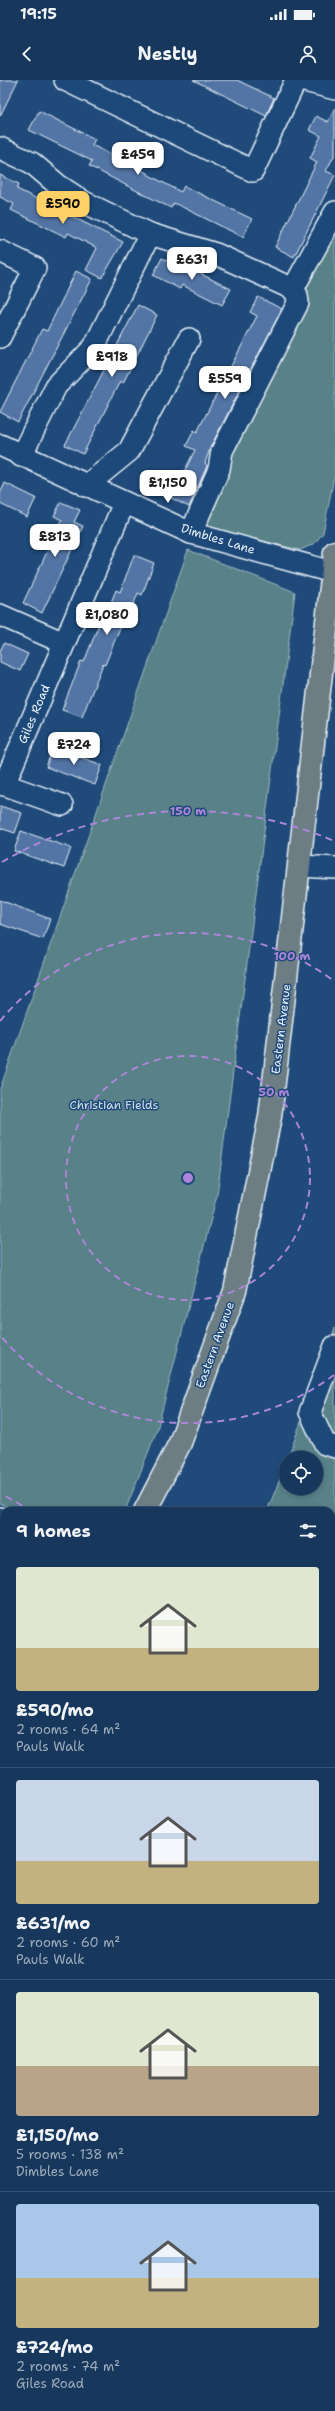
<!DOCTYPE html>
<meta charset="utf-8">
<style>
body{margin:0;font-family:"Shantell Sans",sans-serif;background:#203f62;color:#f1f3f6;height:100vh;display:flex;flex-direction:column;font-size:15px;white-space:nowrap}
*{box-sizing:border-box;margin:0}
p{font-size:13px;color:#9eacbb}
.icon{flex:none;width:22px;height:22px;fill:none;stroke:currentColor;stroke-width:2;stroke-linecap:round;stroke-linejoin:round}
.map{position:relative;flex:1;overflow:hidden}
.side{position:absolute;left:0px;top:1427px;width:335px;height:904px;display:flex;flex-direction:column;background:#17385c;border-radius:12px 12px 0 0;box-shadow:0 2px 6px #0003,0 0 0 1px #365272}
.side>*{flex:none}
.tools{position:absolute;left:279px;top:1371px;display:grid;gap:8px}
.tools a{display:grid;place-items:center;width:44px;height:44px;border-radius:50%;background:#17385c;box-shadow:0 2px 6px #0003,0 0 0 1px #365272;font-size:20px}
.price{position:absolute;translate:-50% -34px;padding:0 9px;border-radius:8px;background:#fff;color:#222;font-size:13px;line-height:26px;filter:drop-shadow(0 1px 2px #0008)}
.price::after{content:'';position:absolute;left:50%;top:24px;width:12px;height:9px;margin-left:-6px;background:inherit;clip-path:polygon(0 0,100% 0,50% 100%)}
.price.current{background:#ffd166;color:#111}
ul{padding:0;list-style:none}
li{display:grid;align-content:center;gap:8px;height:212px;padding:0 16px}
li+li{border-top:1px solid #365272}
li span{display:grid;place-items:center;height:124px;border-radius:4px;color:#555}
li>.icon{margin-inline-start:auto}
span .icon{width:72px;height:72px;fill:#fffc;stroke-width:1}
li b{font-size:17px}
h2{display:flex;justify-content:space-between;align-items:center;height:48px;padding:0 16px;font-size:17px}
.status{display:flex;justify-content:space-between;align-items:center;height:28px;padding:0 20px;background:#17385c;direction:ltr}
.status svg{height:11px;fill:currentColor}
header{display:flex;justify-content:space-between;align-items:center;height:52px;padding:0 16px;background:#17385c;font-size:18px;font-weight:700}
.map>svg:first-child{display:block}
</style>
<div class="status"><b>19:15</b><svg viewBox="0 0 49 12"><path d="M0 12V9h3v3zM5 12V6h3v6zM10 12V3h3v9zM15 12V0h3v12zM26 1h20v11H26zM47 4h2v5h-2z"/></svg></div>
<header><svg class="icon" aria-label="back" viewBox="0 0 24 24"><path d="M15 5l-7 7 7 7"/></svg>Nestly<svg class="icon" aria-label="person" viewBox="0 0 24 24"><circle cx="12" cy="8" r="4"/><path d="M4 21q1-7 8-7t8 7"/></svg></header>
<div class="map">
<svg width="335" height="2331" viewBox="0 0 335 2331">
<rect width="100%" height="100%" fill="#1f4a7a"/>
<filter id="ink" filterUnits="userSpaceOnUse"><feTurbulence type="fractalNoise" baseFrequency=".025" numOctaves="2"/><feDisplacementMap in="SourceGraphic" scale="8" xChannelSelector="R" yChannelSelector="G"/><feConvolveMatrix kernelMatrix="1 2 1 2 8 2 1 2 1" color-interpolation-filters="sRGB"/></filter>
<g filter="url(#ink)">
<g fill="#588188" stroke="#a0b9c0">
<polygon points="335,143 335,392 323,453 314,464 300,470 205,447 228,371 298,207"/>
<polygon points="188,470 295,512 217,1115 157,1350 125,1431 17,1431 0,1423 0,1009"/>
<polygon points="335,1248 335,1486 331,1488 331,1431 267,1431 286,1384 286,1408 316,1408 316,1378 288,1378"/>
<polygon points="0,1447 4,1449 4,1634 0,1640"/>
</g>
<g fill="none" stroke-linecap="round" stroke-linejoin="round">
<g stroke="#96b1cd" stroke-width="5">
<polyline points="331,1479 335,1476"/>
<polyline points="0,1814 4,1809"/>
<polyline points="0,1939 4,1940"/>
</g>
</g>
<g fill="#5375a5" stroke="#e8f1f8">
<polygon points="0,0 18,0 0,36"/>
<polygon points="193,0 237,0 274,18 266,36"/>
<polygon points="335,28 335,74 326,91 335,95 294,177 275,167 317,82 310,78 321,56 309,50 316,36 328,42"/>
<polygon points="39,31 95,59 92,65 147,93 147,94 181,112 184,106 252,139 243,157 174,123 171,128 143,114 89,86 92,81 29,50"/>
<polygon points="0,95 19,104 17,109 123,162 102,198 86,190 97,168 68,153 66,157 11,130 14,124 0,117"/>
<polygon points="162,178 190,192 191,189 231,209 222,225 182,205 180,209 153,195"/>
<polygon points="76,191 92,199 18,342 0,332 42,249 47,251"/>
<polygon points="258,217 282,229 211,366 205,383 207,386 189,427 171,418 195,370 186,366 194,350 197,352 257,236 250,232"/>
<polygon points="138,225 157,235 123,303 120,301 83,374 65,365"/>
<polygon points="5,403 36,418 27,437 0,424 0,414"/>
<polygon points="61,422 80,430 74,442 83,446 42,533 23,523 62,440 54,436"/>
<polygon points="134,475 154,483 142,515 138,513 131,531 127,530 105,585 103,584 82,637 62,630 81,581 84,582 105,529 108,530 116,510 120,512"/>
<polygon points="4,563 28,574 20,591 0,582 0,571"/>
<polygon points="53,667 102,685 95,705 46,687"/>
<polygon points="0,726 22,733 15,753 0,748"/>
<polygon points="21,751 71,768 64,788 14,771"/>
<polygon points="0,820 50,839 43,859 0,844"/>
</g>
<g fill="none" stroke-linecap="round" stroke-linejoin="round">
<defs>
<g id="minor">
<polyline points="65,0 253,91 296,0"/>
<polyline points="301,0 335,9"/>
<polyline points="0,68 32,83 58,105 84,122 150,154 216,174 293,209 297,215 298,223 222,371 219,389 191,453"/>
<polyline points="0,171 35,188 0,257"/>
<polyline points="293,209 335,132"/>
<polyline points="0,365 191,453 332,492"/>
<polyline points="21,376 56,306 94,267 150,154"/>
<polyline points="86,406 129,371 189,259"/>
<polyline points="0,535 64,563"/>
<polyline points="0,703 62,725"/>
<polyline points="4,705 124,423"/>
<polyline points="301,786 335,788"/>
<polyline points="335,1266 310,1332 325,1364 335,1367"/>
<polyline points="0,1438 4,1440"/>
</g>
<g id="highway">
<polyline points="145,1431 180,1363 235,1211 270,1037 335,472"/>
<polyline points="0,1680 4,1674"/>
</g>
</defs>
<use href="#minor" stroke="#e8f1f8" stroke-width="24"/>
<use href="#highway" stroke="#e8f1f8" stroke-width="25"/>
<use href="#minor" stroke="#1f4a7a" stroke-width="21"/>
<use href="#highway" stroke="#6c7e84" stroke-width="22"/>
</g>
</g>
<g fill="none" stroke="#ac85d9" stroke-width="2" stroke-dasharray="7 5">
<circle cx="188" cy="1098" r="122"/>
<path d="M334 1295A245 245 0 0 1 0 1255M0 941A245 245 0 0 1 334 901"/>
<path d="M33 1431A367 367 0 0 1 2 1414M2 782A367 367 0 0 1 334 761"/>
</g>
<g text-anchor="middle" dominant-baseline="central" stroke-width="3" stroke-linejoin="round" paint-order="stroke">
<g font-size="12" fill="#e8f1f8" stroke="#1f4a7a">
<text transform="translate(218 459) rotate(17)">Dimbles Lane</text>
<text transform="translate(34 634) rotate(-67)">Giles Road</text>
<text transform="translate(281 949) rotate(-83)">Eastern Avenue</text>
<text transform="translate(215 1265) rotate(-70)">Eastern Avenue</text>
</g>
<g font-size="12" fill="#d2e0e7" stroke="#1f4a7a">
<text x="114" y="1025">Christian Fields</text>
</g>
</g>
<circle cx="188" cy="1098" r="6" fill="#ac85d9" stroke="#1f4a7a" stroke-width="2"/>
<g font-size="12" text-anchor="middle" font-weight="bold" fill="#ac85d9" stroke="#1f4a7a" stroke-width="3" stroke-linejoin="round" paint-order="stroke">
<text x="188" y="735">150 m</text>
<text x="292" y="880">100 m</text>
<text x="274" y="1016">50 m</text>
</g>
</svg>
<div class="tools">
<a><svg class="icon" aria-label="locate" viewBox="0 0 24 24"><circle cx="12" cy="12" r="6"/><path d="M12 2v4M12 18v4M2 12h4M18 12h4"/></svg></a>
</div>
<b class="price" style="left:138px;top:96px">£459</b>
<b class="price current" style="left:63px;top:145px">£590</b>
<b class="price" style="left:192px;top:201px">£631</b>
<b class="price" style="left:112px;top:298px">£918</b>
<b class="price" style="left:225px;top:320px">£559</b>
<b class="price" style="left:168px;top:424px">£1,150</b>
<b class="price" style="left:55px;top:478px">£813</b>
<b class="price" style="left:107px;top:556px">£1,080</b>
<b class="price" style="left:74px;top:686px">£724</b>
<section class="side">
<h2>9 homes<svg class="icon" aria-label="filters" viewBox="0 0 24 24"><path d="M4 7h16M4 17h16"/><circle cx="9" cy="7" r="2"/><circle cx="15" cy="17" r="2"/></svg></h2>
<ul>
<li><span style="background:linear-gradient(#dfe7d0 65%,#c2b280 0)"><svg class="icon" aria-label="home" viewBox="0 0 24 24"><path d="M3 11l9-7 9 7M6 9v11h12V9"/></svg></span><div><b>£590/mo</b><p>2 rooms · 64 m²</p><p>Pauls Walk</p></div></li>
<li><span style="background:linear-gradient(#c9d6e8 65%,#c2b280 0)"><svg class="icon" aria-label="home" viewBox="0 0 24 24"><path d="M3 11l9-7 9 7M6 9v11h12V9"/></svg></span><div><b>£631/mo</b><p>2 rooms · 60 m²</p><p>Pauls Walk</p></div></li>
<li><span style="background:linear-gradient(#dfe7d0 60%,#b9a48a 0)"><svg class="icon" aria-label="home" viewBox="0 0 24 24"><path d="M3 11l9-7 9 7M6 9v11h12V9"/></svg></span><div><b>£1,150/mo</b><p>5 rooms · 138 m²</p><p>Dimbles Lane</p></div></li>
<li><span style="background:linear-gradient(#a9c7e8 60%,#c2b280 0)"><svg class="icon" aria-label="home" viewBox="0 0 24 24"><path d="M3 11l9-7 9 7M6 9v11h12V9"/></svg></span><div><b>£724/mo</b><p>2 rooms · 74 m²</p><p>Giles Road</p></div></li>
</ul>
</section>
</div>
